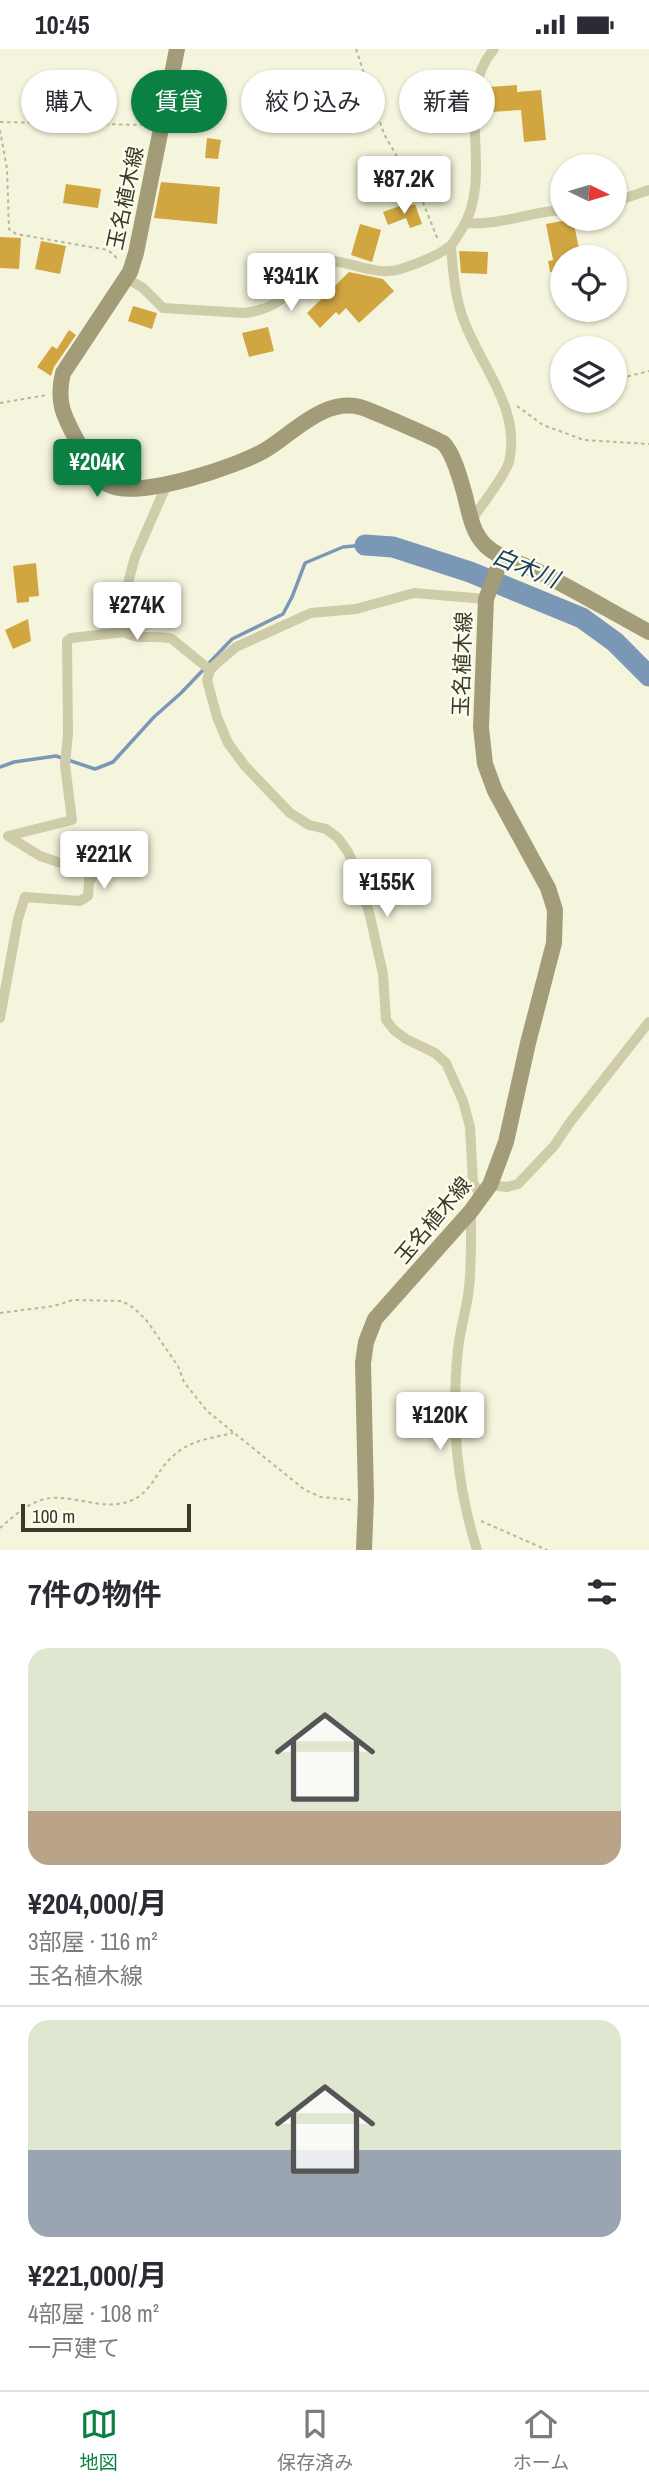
<!DOCTYPE html>
<html lang="ja">
<meta charset="utf-8">
<style>
body{margin:0;font-family:"Archivo Narrow","Noto Sans JP",sans-serif;background:#f2f2f3;color:#2b2b33;height:100vh;display:flex;flex-direction:column;font-size:26px;white-space:nowrap}
*{box-sizing:border-box;margin:0}
p{font-size:23px;color:#7c7c81}
.icon{flex:none;width:38px;height:38px;fill:none;stroke:currentColor;stroke-width:2;stroke-linecap:round;stroke-linejoin:round}
.map{position:relative;height:1501px;overflow:hidden}
.drawer{display:flex;flex-direction:column;background:#fff;flex:1}
.drawer>*{flex:none}
.hud{position:absolute;left:21px;top:21px;width:607px;height:63px;display:flex;gap:14px}
.needle{width:46px;rotate:95deg}
.buttons{position:absolute;left:550px;top:105px;display:grid;gap:14px}
.buttons a{display:grid;place-items:center;width:77px;height:77px;border-radius:50%;background:#fff;box-shadow:0 2px 5px #0004;font-size:35px}
.scale{position:absolute;left:21px;bottom:18px;width:170px;box-sizing:border-box;padding-left:7px;border:4px solid #3b3729;border-top:0;font-size:19px;line-height:24px;white-space:nowrap;color:#3b3729;-webkit-text-stroke:5px #fcfcec;paint-order:stroke}
.price{position:absolute;translate:-50% -60px;padding:0 16px;border-radius:7px;background:#fff;color:#222;font-size:23px;line-height:46px;filter:drop-shadow(0 2px 4px #0008)}
.price::after{content:'';position:absolute;left:50%;top:42px;width:21px;height:16px;margin-left:-10px;background:inherit;clip-path:polygon(0 0,100% 0,50% 100%)}
.price.selected{background:#0b8043;color:#fff}
ul{padding:0;list-style:none}
li{display:grid;align-content:center;gap:14px;height:371px;padding:0 28px}
li+li{border-top:2px solid #e1e1e2}
li span{display:grid;place-items:center;height:217px;border-radius:21px;color:#555}
li>.icon{margin-inline-start:auto}
span .icon{width:126px;height:126px;fill:#fffc;stroke-width:1}
li b{font-size:30px}
h2{display:flex;justify-content:space-between;align-items:center;height:84px;padding:0 28px;font-size:30px}
.tag{padding:0 24px;border-radius:32px;background:#fff;box-shadow:0 2px 5px #0004;font-size:24px;line-height:63px}
.tag.selected{background:#0b8043;color:#fff}
.status{display:flex;justify-content:space-between;align-items:center;height:49px;padding:0 35px;background:#fff;direction:ltr}
.status svg{height:19px;fill:currentColor}
.tabs{display:flex;justify-content:space-around;align-items:center;height:98px;border-top:2px solid #e1e1e2;background:#fff;font-size:19px;color:#7c7c81}
.tabs a{display:grid;justify-items:center;gap:4px}
.tabs .selected{color:#0b8043}
.map>svg:first-child{display:block}
</style>
<div class="status"><b>10:45</b><svg viewBox="0 0 49 12"><path d="M0 12V9h3v3zM5 12V6h3v6zM10 12V3h3v9zM15 12V0h3v12zM26 1h20v11H26zM47 4h2v5h-2z"/></svg></div>
<div class="map">
<svg width="649" height="1501" viewBox="0 0 649 1501">
<rect width="100%" height="100%" fill="#f5f5de"/>
<g fill="none" stroke-linecap="round" stroke-linejoin="round">
<g stroke="#7a98b5" stroke-width="3.5">
<polyline points="210,613 232,590 283,565 292,548 305,514 343,498 365,496"/>
<polyline points="0,718 14,713 56,707 95,720 113,713 154,668 181,644 205,619"/>
</g>
<polyline stroke="#7a98b5" stroke-width="21" points="365,496 393,498 470,523 582,569 615,593 649,627"/>
</g>
<g fill="#d1a641">
<polygon points="517,36 517,43 541,41 546,91 524,93 521,61 491,63 490,38"/>
<polygon points="207,89 221,91 218,110 205,109"/>
<polygon points="161,133 220,138 217,175 154,169"/>
<polygon points="66,135 101,140 98,159 63,154"/>
<polygon points="415,155 422,175 410,179 406,169 388,176 383,163 400,157 401,160"/>
<polygon points="573,170 579,200 574,200 576,208 562,208 562,231 557,232 556,222 550,223 548,212 553,211 546,175"/>
<polygon points="360,175 381,181 372,213 351,206"/>
<polygon points="0,188 21,189 19,220 0,219"/>
<polygon points="41,192 66,197 60,225 35,220"/>
<polygon points="459,202 488,203 487,225 461,224"/>
<polygon points="272,204 286,231 268,240 255,214"/>
<polygon points="349,223 383,230 394,242 359,274 346,259 339,266 336,263 320,279 307,264"/>
<polygon points="133,257 157,264 152,280 128,272"/>
<polygon points="268,278 274,302 249,308 242,284"/>
<polygon points="69,281 76,286 54,318 51,327 37,318 52,297 57,300"/>
<polygon points="36,514 39,547 29,548 29,553 17,554 13,517"/>
<polygon points="28,570 31,592 13,600 5,581"/>
</g>
<g fill="none" stroke-linecap="round" stroke-linejoin="round">
<g stroke="#bbb693" stroke-width="2" stroke-dasharray="3.5 3.5" stroke-linecap="butt">
<polyline points="356,0 384,85 422,151 438,191"/>
<polyline points="0,73 147,76"/>
<polyline points="0,81 7,120 9,180 16,185 108,201 118,210"/>
<polyline points="614,331 649,322"/>
<polyline points="0,354 47,346"/>
<polyline points="517,357 543,376 584,391 649,395"/>
<polyline points="0,1264 54,1257 73,1251 122,1252 134,1259 147,1272 178,1317 184,1333 207,1362 305,1441 321,1448 353,1451"/>
<polyline points="481,1472 547,1501"/>
<path d="M0 1479C13 1468 27 1454 45 1450 72 1444 103 1463 130 1452 152 1444 157 1420 174 1406 191 1391 212 1389 233 1384"/>
</g>
<g stroke="#cfcca9" stroke-width="10">
<polyline points="614,153 649,141"/>
<path d="M465 174C499 177 529 163 562 161"/>
<path d="M451 197C453 224 455 251 466 277 484 321 521 362 509 413 505 427 480 458 471 472"/>
<path d="M126 229 143 239 163 259 244 264C270 261 286 250 303 231 308 224 314 216 323 213 340 207 374 229 401 220 416 215 438 207 450 197 455 193 458 185 462 180 496 124 452 48 494 0"/>
<path d="M125 583C137 592 157 585 172 590L210 621"/>
<polyline points="0,969 18,870 25,848 80,852 88,847 89,832 92,829 82,821 40,807 8,787 72,771 65,716 68,684 67,592 71,589 125,583 129,530 135,508 167,435"/>
<polyline points="490,1136 507,1138 518,1135 554,1097 571,1072 649,973"/>
<polyline points="481,1148 473,1133 470,1078 463,1052 446,1014 435,1004 406,990 394,981 386,971 383,925 370,867 358,827 348,803 338,789 326,780 309,776 290,764 245,717 228,694 217,668 207,631 210,621 216,615 236,598 311,564 356,560 414,544 486,550"/>
<path d="M471 1162C471 1190 472 1219 468 1247 465 1265 460 1282 458 1300 451 1370 456 1434 477 1501"/>
</g>
<g stroke="#a39c79" stroke-width="16">
<path d="M177 0 136 204 130 223 63 324C55 356 66 371 81 399 88 412 95 428 109 436 137 451 240 417 267 400 294 383 325 349 360 358 368 360 437 390 443 394 453 403 460 429 464 443 469 461 471 482 485 496 499 510 520 513 537 522 575 541 612 563 649 583"/>
<polyline points="364,1501 366,1449 363,1314 366,1293 375,1270 471,1162 490,1136 506,1093 528,994 554,894 555,861 548,839 495,742 485,715 481,678 486,550 502,508"/>
</g>
</g>
<g text-anchor="middle" dominant-baseline="central" stroke-width="5" stroke-linejoin="round" paint-order="stroke">
<g font-size="21" fill="#3b3729" stroke="#fcfcec">
<text transform="translate(125 149) rotate(-78)">玉名植木線</text>
<text transform="translate(462 615) rotate(-88)">玉名植木線</text>
<text transform="translate(433 1171) rotate(-50)">玉名植木線</text>
</g>
<g font-size="23" font-style="italic" fill="#1a3c61" stroke="#fcfcec">
<text transform="translate(526 518) rotate(22)">白木川</text>
</g>
</g>
</svg>
<div class="buttons">
<a><svg class="needle" viewBox="-14 -14 28 28"><path d="M0-13l5 13h-10z" fill="#e53935"/><path d="M0 13l5-13h-10z" fill="#7c7c81"/></svg></a>
<a><svg class="icon" aria-label="locate" viewBox="0 0 24 24"><circle cx="12" cy="12" r="6"/><path d="M12 2v4M12 18v4M2 12h4M18 12h4"/></svg></a>
<a><svg class="icon" aria-label="layers" viewBox="0 0 24 24"><path d="M12 4l9 5-9 5-9-5zM3 14l9 5 9-5"/></svg></a>
</div>
<div class="scale">100 m</div>
<b class="price" style="left:404px;top:167px">¥87.2K</b>
<b class="price" style="left:291px;top:264px">¥341K</b>
<b class="price selected" style="left:97px;top:450px">¥204K</b>
<b class="price" style="left:137px;top:593px">¥274K</b>
<b class="price" style="left:104px;top:842px">¥221K</b>
<b class="price" style="left:387px;top:870px">¥155K</b>
<b class="price" style="left:440px;top:1403px">¥120K</b>
<div class="hud">
<a class="tag">購入</a>
<a class="tag selected">賃貸</a>
<a class="tag">絞り込み</a>
<a class="tag">新着</a>
</div>
</div>
<section class="drawer">
<h2>7件の物件<svg class="icon" aria-label="filters" viewBox="0 0 24 24"><path d="M4 7h16M4 17h16"/><circle cx="9" cy="7" r="2"/><circle cx="15" cy="17" r="2"/></svg></h2>
<ul>
<li><span style="background:linear-gradient(#dfe7d0 75%,#b9a48a 0)"><svg class="icon" aria-label="home" viewBox="0 0 24 24"><path d="M3 11l9-7 9 7M6 9v11h12V9"/></svg></span><div><b>¥204,000/月</b><p>3部屋 · 116 m²</p><p>玉名植木線</p></div></li>
<li><span style="background:linear-gradient(#dfe7d0 60%,#9aa5b1 0)"><svg class="icon" aria-label="home" viewBox="0 0 24 24"><path d="M3 11l9-7 9 7M6 9v11h12V9"/></svg></span><div><b>¥221,000/月</b><p>4部屋 · 108 m²</p><p>一戸建て</p></div></li>
</ul>
</section>
<nav class="tabs">
<a class="selected"><svg class="icon" aria-label="map" viewBox="0 0 24 24"><path d="M3 6l6-2 6 2 6-2v14l-6 2-6-2-6 2zM9 4v14M15 6v14"/></svg>地図</a>
<a><svg class="icon" aria-label="saved" viewBox="0 0 24 24"><path d="M7 4h10v16l-5-4-5 4z"/></svg>保存済み</a>
<a><svg class="icon" aria-label="home" viewBox="0 0 24 24"><path d="M3 11l9-7 9 7M6 9v11h12V9"/></svg>ホーム</a>
</nav>
